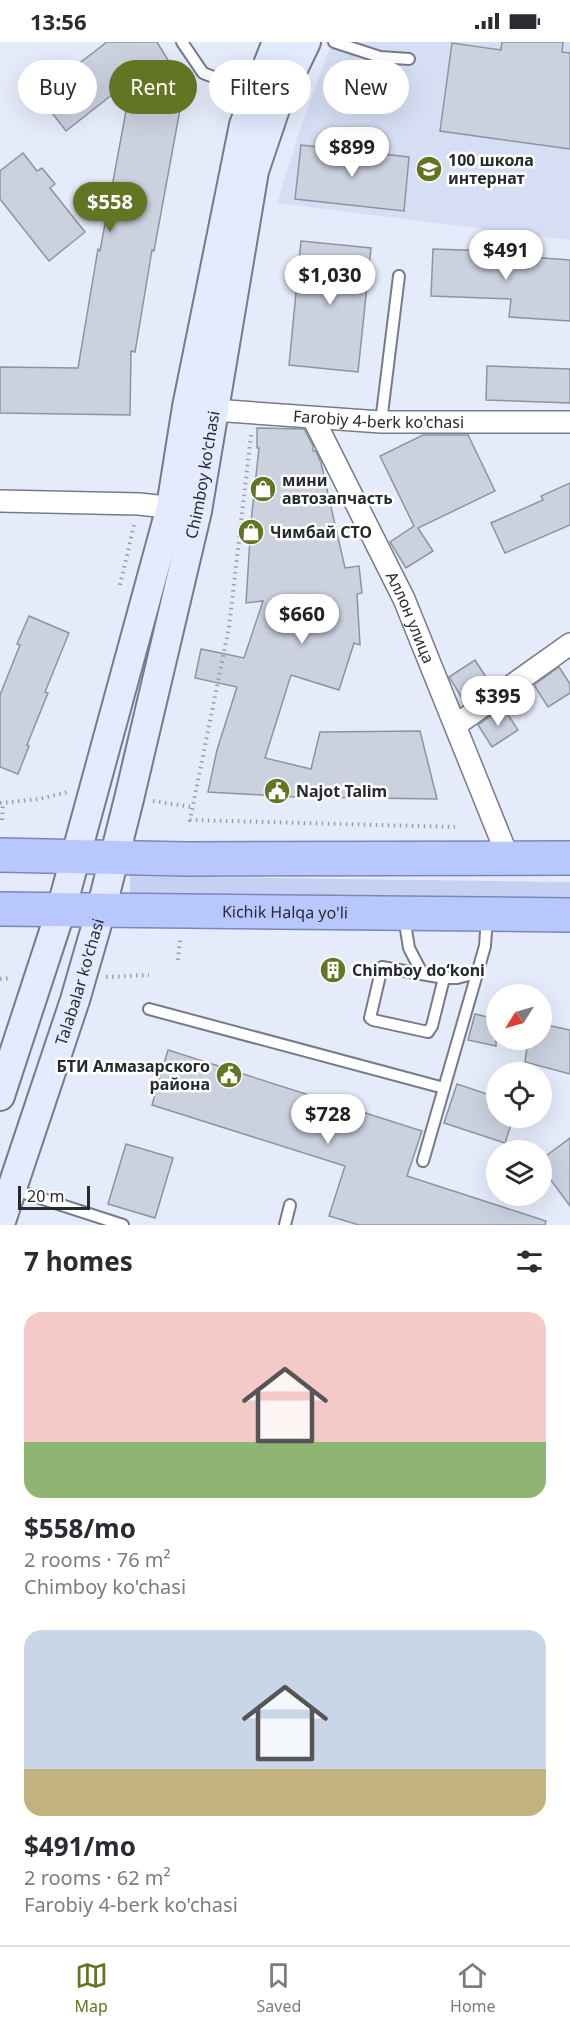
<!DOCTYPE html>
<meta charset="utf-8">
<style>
body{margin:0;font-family:"Noto Sans",sans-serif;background:#f2f2f3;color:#2b2b33;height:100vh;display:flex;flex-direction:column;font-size:22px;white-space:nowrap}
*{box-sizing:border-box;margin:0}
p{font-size:20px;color:#7c7c81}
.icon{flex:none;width:33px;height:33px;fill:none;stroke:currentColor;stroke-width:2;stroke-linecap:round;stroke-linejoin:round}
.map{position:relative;height:1183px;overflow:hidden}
.panel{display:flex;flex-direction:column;background:#fff;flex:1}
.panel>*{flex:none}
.guide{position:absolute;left:18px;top:18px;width:534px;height:54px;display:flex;gap:12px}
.needle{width:39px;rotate:233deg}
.tools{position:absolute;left:486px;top:942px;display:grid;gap:12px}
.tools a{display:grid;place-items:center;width:66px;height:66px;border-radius:50%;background:#fff;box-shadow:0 6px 24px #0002;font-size:30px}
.scale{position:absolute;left:18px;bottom:15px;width:72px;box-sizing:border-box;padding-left:6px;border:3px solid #282a30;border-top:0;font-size:16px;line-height:21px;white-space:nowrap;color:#282a30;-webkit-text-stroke:4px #fff;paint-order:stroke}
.price{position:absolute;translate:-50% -51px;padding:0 14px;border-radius:21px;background:#fff;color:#222;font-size:20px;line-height:39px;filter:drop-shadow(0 2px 3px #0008)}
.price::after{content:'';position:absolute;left:50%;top:36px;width:18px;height:14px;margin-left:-9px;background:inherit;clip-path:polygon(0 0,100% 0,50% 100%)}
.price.active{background:#637523;color:#fff}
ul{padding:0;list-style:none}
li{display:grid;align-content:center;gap:12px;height:318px;padding:0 24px}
li span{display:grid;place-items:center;height:186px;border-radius:18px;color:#555}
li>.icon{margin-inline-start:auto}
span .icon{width:108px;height:108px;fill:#fffc;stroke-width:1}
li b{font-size:26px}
h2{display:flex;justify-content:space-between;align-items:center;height:72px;padding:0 24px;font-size:26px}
.pill{padding:0 21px;border-radius:27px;background:#fff;box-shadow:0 6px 24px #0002;font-size:21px;line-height:54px}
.pill.active{background:#637523;color:#fff}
.status{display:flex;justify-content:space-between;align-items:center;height:42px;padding:0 30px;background:#fff;direction:ltr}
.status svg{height:16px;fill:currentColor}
.tab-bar{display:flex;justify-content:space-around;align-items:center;height:84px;border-top:2px solid #e1e1e2;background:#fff;font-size:16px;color:#7c7c81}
.tab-bar a{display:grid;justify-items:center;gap:3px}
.tab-bar .active{color:#637523}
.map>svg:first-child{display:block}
</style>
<div class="status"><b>13:56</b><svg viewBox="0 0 49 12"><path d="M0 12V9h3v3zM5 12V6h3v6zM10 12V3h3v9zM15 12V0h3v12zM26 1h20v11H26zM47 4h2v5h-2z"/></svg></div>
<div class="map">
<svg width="570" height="1183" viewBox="0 0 570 1183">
<rect width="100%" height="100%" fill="#e6ebfb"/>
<polygon fill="#d6def4" points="332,0 570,0 570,198 277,161 298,93"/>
<polygon fill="#c5d0f2" points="130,834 570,840 570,856 130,851"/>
<g fill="#ccd1e0" stroke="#8e93a2" stroke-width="1.5">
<polygon points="107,0 157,0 179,36 148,56 181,62 154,209 152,208 135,310 131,309 130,373 0,371 0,325 78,326 98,207 100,209 132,37 66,89 38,53"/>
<polygon points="502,0 563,0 562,10 570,11 570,107 440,89 452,1 501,8"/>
<polygon points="301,103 409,115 404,169 295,157"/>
<polygon points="23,111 37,129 42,126 55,142 50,146 85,190 49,219 0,157 0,129"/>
<polygon points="301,199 371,206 358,330 289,323"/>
<polygon points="433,207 491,209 491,212 570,218 570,279 509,275 511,257 431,254"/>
<polygon points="487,324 570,327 570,361 486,358"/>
<polygon points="257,386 304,387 313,404 313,409 316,409 321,421 345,526 359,524 362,551 357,552 360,603 354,601 339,648 291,633 265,716 311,727 320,690 420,689 437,757 296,755 208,750 217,708 237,645 195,636 201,607 244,616 263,559 246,561 251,480 259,406 257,406"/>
<polygon points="423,393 468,393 495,449 418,486 433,509 406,526 390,500 414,484 380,414"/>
<polygon points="570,441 570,483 505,511 491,481 543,458 541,454"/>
<polygon points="29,574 69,591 45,650 48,651 27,703 29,704 18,732 0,725 0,653 20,603 17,602"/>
<polygon points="475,618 491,643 465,661 449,635"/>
<polygon points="559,625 570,642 570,651 548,665 534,643"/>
<polygon points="503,665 518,688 492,705 478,683"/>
<polygon points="475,972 496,977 496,1004 468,998"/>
<polygon points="542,982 570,988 570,1032 525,1020 528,998 542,998"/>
<polygon points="168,1008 422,1089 407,1134 546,1179 545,1183 359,1183 329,1174 345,1124 152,1063"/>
<polygon points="457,1042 496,1055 496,1076 513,1076 505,1101 444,1081"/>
<polygon points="570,1096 570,1164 542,1126 542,1117"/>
<polygon points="126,1102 173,1116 155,1176 108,1162"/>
</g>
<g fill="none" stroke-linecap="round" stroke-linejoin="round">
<defs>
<g id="service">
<polyline points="182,0 203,31 255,51"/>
<polyline points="334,0 380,15 409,17"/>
<polyline points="381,380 399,234"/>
<polyline points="404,875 409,906 422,931"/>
<polyline points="444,936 432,984 428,990 373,978 370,976 382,925 444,936 457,936 477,931"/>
<polyline points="149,967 444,1046"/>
<polyline points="423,1119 485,904 487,875"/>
<polyline points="12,1147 123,1183"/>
<polyline points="285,1183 290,1163"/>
</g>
<g id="minor">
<path id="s1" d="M199 367 381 380H570"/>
<path id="s2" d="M313 376 404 557 508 815"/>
<polyline points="0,459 139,462 185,467"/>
<polyline points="456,683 570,602"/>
</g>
<g id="secondary">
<polyline points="0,1054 61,868 171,465 187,365 244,83 277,0"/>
<path id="s3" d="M0 1182 75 958 101 868 129 757 197 469 254 129 278 58 306 0"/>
</g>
<g id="trunk">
<polyline points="0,813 186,817 570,816"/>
<path id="s4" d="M0 867 570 873"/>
</g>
</defs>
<use href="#service" stroke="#767b89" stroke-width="14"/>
<use href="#minor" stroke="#767b89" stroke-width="24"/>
<use href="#secondary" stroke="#767b89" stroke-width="32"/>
<use href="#trunk" stroke="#7a88b7" stroke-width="36"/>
<g stroke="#9a9eaa" stroke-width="4" stroke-dasharray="1.5 4.5" stroke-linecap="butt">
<polyline points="251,393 229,585 190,778 455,785"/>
<polyline points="120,543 134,483"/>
<polyline points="153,759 192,765"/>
<polyline points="0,761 39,757 67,750"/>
<polyline points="2,778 3,761"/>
<polyline points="178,918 180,898"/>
<polyline points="106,935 149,933"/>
<polyline points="0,937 11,936"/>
</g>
<use href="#service" stroke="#fff" stroke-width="10"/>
<use href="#minor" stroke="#fff" stroke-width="21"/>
<use href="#secondary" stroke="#e4ebff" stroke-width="28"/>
<use href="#trunk" stroke="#b8c8ff" stroke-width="33"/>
</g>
<defs>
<symbol id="school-disc" viewBox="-11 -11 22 22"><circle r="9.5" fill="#637523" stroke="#fff"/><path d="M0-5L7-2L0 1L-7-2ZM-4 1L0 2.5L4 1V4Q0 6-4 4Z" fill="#fff"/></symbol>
<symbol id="shop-disc" viewBox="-11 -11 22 22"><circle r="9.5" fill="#637523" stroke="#fff"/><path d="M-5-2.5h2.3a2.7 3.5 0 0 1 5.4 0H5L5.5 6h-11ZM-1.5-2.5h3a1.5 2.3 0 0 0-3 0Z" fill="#fff"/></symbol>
<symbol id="civic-disc" viewBox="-11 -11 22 22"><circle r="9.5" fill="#637523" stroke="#fff"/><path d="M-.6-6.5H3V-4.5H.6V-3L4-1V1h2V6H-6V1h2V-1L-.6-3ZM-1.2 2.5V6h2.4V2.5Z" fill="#fff"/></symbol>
<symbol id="building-disc" viewBox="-11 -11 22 22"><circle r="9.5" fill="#637523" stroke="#fff"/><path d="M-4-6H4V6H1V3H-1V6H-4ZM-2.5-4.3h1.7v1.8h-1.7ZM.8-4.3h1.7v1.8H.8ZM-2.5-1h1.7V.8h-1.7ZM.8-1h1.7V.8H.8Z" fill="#fff"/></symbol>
</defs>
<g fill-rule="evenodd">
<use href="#school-disc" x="414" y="112" width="30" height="30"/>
<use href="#shop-disc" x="248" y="432" width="30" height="30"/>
<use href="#shop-disc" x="236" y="475" width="30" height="30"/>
<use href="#civic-disc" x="262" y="734" width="30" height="30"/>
<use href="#building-disc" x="318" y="913" width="30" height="30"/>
<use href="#civic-disc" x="214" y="1018" width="30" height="30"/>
</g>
<g text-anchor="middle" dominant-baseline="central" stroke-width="5" stroke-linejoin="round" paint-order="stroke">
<g font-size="16" font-weight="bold" fill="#282a30" stroke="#fff" text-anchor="start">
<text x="448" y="118">100 школа<tspan x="448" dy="18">интернат</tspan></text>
<text x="282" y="438">мини<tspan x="282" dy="18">автозапчасть</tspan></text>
<text x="270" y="490">Чимбай СТО</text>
<text x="296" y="749">Najot Talim</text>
<text x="352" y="928">Chimboy doʻkoni</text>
<text x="210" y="1024" text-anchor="end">БТИ Алмазарского<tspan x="210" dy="18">района</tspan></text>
</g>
<g font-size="16" fill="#282a30" stroke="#fff">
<text stroke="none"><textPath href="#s1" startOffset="180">Farobiy 4-berk ko'chasi</textPath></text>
<text stroke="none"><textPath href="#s3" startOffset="777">Chimboy ko'chasi</textPath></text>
<text stroke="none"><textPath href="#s2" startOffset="222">Аллон улица</textPath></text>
<text stroke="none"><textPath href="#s4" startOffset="285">Kichik Halqa yo'li</textPath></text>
<text stroke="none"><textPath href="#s3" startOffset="255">Talabalar ko'chasi</textPath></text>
</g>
</g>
</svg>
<div class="tools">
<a><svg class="needle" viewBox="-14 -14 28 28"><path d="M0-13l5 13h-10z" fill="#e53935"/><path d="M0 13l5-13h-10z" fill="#7c7c81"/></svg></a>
<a><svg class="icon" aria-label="locate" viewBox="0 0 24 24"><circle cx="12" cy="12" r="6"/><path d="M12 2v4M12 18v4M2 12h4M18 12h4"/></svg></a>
<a><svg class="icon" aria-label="layers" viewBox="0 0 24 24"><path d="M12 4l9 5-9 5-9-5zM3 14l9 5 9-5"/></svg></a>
</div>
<div class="scale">20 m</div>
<b class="price" style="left:352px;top:136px">$899</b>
<b class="price active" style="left:110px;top:191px">$558</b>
<b class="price" style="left:506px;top:239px">$491</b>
<b class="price" style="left:330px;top:264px">$1,030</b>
<b class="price" style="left:302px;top:603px">$660</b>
<b class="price" style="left:498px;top:685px">$395</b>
<b class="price" style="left:328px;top:1103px">$728</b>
<div class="guide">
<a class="pill">Buy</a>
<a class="pill active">Rent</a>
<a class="pill">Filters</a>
<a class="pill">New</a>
</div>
</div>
<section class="panel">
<h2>7 homes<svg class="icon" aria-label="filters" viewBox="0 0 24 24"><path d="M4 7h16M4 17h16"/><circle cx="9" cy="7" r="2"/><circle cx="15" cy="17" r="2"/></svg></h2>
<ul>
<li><span style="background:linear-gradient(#f6c9c9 70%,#8fb573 0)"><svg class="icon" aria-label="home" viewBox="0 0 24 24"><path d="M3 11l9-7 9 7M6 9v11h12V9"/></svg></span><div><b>$558/mo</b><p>2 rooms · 76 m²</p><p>Chimboy ko'chasi</p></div></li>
<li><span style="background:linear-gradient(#c9d6e8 75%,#c2b280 0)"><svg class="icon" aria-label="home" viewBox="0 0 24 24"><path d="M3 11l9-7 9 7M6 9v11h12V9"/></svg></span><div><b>$491/mo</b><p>2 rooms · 62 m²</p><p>Farobiy 4-berk ko'chasi</p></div></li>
</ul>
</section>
<nav class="tab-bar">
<a class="active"><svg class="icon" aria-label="map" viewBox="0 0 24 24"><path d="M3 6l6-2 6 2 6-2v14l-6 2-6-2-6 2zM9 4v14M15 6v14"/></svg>Map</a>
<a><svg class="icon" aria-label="saved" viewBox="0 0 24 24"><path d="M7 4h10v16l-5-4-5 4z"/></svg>Saved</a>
<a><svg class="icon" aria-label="home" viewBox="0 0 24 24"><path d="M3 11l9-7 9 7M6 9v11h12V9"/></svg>Home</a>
</nav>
